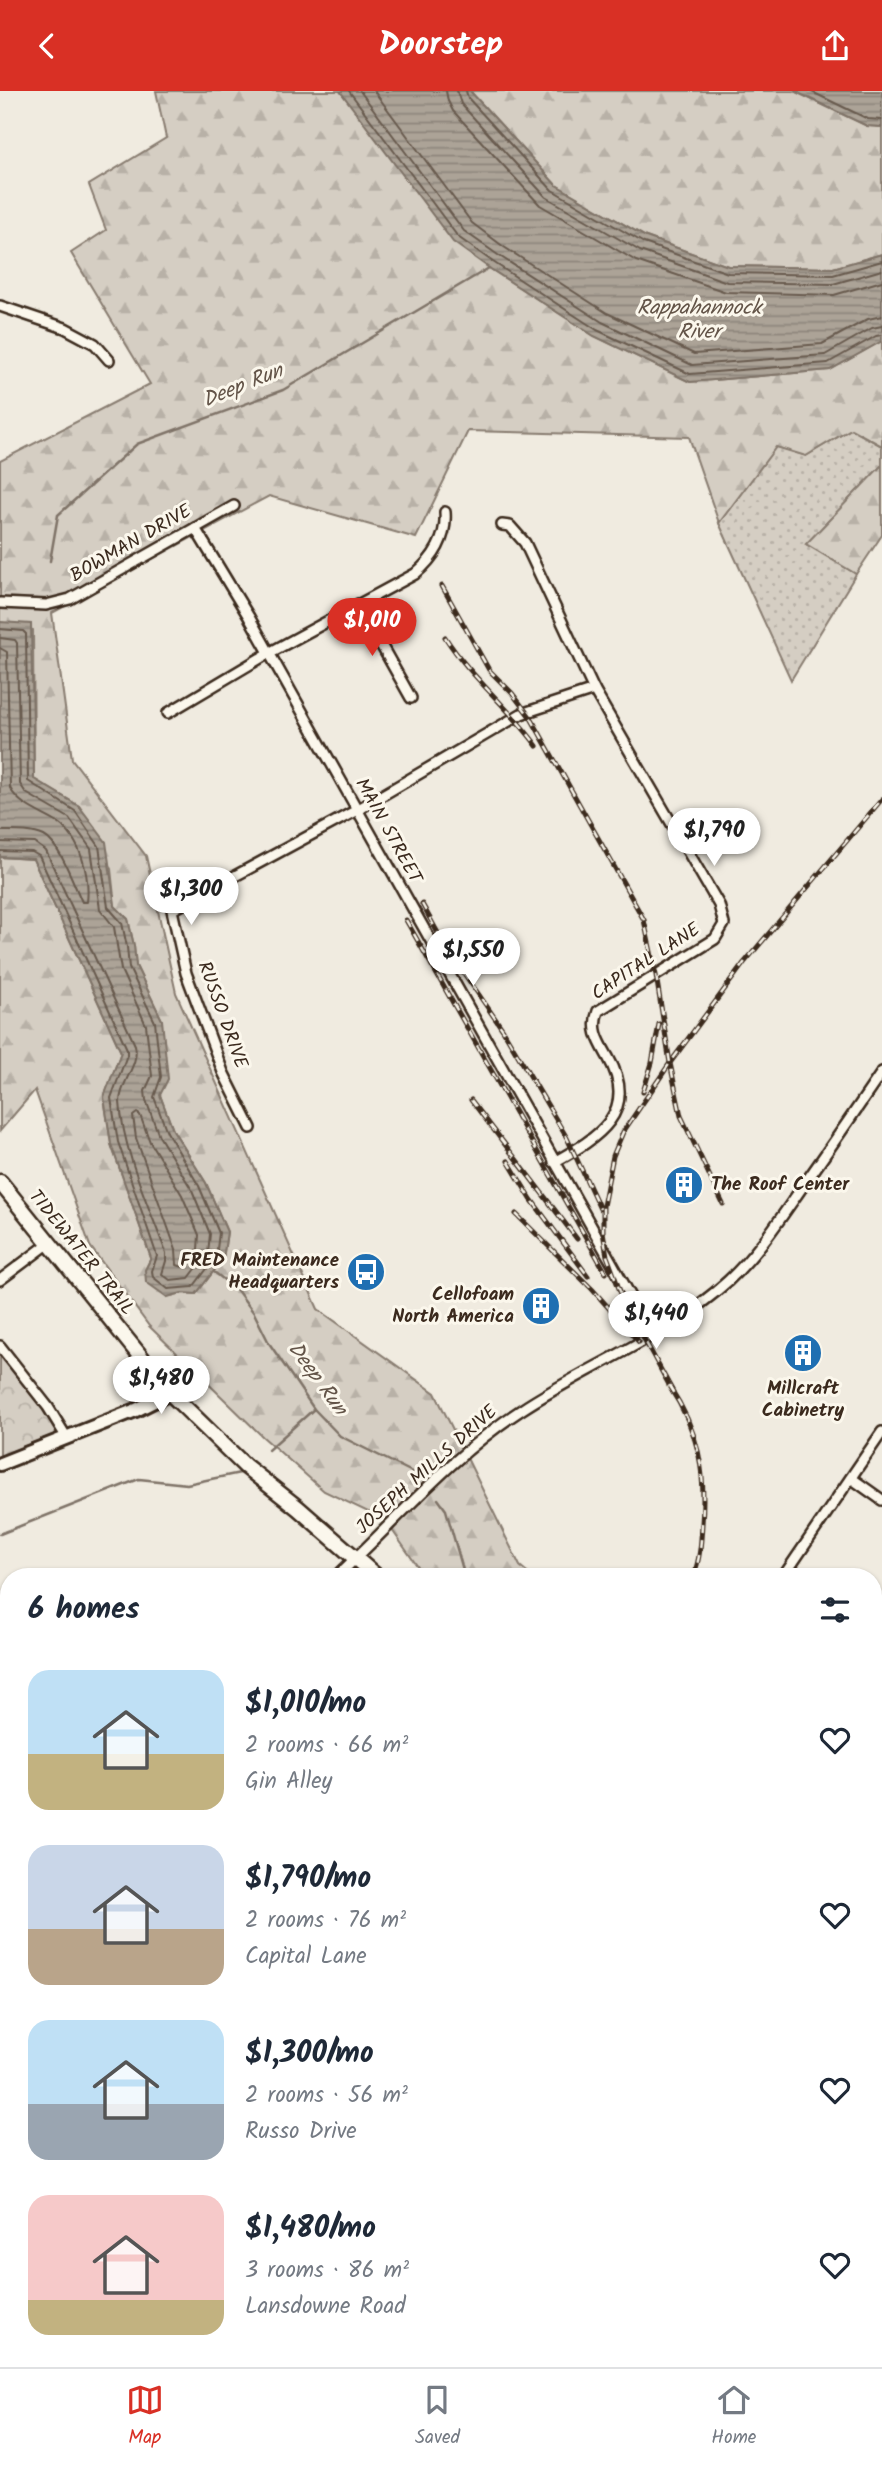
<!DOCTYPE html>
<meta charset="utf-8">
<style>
body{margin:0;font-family:Kalam,sans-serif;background:#f6f6f7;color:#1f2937;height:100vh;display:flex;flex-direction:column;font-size:26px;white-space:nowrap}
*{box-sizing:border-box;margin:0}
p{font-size:23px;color:#747a83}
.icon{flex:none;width:38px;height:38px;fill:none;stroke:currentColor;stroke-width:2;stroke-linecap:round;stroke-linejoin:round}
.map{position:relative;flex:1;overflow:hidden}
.panel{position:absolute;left:0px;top:1477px;width:882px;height:800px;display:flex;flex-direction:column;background:#fff;border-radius:28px 28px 0 0;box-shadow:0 2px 5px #0004}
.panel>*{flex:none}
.price{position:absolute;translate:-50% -60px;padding:0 16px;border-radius:24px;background:#fff;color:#222;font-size:23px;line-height:46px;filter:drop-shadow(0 2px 4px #0008)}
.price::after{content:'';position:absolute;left:50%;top:42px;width:21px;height:16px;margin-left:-10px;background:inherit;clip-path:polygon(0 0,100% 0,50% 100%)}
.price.current{background:#d93025;color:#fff}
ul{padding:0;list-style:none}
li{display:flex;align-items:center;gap:21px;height:175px;padding:0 28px}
li span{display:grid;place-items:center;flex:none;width:196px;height:140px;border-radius:21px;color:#555}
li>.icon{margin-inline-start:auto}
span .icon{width:84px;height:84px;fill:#fffc;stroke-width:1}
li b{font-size:30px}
h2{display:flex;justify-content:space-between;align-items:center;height:84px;padding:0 28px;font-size:30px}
header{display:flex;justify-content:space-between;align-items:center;height:91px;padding:0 28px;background:#d93025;color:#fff;font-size:32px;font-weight:700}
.dock{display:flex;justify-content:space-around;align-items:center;height:98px;border-top:2px solid #e0e1e3;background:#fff;font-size:19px;color:#747a83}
.dock a{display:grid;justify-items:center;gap:4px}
.dock .current{color:#d93025}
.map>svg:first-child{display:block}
</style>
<header><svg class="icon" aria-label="back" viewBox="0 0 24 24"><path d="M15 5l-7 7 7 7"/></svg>Doorstep<svg class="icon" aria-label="share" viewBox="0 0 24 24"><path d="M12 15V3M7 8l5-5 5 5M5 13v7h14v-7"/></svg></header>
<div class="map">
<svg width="882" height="2276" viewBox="0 0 882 2276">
<defs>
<pattern id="grass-dots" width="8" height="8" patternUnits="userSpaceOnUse" patternTransform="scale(1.75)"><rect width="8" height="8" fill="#d5cec3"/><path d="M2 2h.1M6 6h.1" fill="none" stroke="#b8b1a7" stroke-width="1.8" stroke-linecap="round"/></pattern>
<pattern id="forest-firs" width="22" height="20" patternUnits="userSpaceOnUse" patternTransform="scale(1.75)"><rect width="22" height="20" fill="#d5cec3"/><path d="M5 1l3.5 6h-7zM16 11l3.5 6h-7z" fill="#b8b1a7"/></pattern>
<pattern id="park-crowns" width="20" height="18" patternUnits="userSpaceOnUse" patternTransform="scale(1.75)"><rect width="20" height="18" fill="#d5cec3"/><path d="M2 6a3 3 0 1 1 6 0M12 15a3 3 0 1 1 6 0" fill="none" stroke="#b8b1a7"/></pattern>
<pattern id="water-rules" width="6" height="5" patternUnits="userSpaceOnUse" patternTransform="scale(1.75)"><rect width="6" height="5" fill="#aca397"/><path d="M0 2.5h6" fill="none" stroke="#8d857b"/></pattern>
</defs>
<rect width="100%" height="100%" fill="#f0ebe0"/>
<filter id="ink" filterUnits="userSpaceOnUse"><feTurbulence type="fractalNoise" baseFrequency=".0143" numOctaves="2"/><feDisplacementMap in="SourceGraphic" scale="14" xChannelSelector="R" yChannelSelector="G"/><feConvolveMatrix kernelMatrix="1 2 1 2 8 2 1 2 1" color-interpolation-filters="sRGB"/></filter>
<g filter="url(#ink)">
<polygon fill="url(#grass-dots)" stroke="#887c70" stroke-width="2" points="851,338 882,355 882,374 806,453 856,483 791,589 719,432 776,355 806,365"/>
<g fill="url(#forest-firs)" stroke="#887c70" stroke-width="2">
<polygon points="156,0 340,0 489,177 594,245 690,291 830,279 882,250 882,355 851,338 806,365 776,356 719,432 689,346 468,340 416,447 269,405 52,522 72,668 146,765 176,902 318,1218 435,1302 520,1475 533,1486 425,1486 385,1429 324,1400 263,1346 149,1235 90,1155 35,999 0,1040 0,766 33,768 121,961 104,1006 111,1053 151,1167 145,1179 167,1206 182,1202 196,1203 223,1168 227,1141 206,1092 173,1039 160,1004 162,929 136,875 134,855 128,828 115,815 111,778 79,715 34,688 33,539 0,531 0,370 150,293 71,162 106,139 89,94 166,47"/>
<polygon points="470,0 794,0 867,35 882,36 882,163 833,177 728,175 646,146 556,94"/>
<polygon points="882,374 882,444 856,483 806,453"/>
<polygon points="157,2268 280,2268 278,2276 160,2276"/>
</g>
<polygon fill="url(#park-crowns)" stroke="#887c70" stroke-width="2" points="0,1255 48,1316 58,1342 0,1365"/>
<g fill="url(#water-rules)" stroke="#7f7367" stroke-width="2">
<polygon points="340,0 470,0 556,94 646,146 728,175 833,177 882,163 882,250 830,279 690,291 594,245 489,177 453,151"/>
<polygon points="794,0 882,0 882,36 867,35"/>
<polygon points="0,531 31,533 34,688 79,715 106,751 115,815 128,828 134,855 136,875 162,929 168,988 160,1004 173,1039 206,1092 227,1141 223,1168 196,1203 182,1202 167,1206 146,1191 145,1179 151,1167 111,1053 104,1006 121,961 33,768 0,766"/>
</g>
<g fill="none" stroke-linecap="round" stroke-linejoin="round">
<g stroke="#685a4e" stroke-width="2">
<polyline points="349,0 458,146 493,171 597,239 690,283 828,272 876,245 882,244"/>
<polyline points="360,0 464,140 498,164 602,231 692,274 825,264 872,237 882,235"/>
<polyline points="374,0 472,132 504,156 607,222 694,263 822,253 868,228 882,225"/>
<polyline points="446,0 448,10 453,20 540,114 636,170 726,201 834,204 882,190"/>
<polyline points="457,0 461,13 546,106 640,160 727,191 833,193 882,179"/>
<polyline points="466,0 468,7 552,99 644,152 728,182 833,184 882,170"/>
<polyline points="810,0 868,28 882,29"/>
<polyline points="0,538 23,540 26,543 28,690 75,720 99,755 108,816 122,832 127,856 129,877 155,931 161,986 154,1006 167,1041 199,1095 219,1142 216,1166 193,1196 168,1198 153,1186 152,1180 157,1165 118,1051 111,1007 127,964 127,958 39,765 32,761 0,760"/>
<path d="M0 547 15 549 17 552 20 693 26 702 69 727 91 758 100 818 114 836 121 879 146 934 152 985 145 1000 146 1009 159 1045 192 1099 210 1143 208 1162 189 1187 170 1189 162 1183 166 1170V1162C149 1115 123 1061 120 1011 120 991 140 974 135 954L46 760 35 752 0 751"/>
<path d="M0 557 7 561 10 697C19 715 42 722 58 732 81 748 90 785 87 811H82C74 794 60 753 44 745 32 739 13 740 0 740"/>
<polygon points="137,1022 140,1024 150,1051 182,1104 199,1144 198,1158 183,1176 177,1174 176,1159 136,1047 133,1025"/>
</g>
<g stroke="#7f7367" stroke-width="2.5">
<polyline points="50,470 58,424 137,353 283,299 489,177"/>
<polyline points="214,1181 236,1198 254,1222 269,1252 314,1318 340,1345 420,1385"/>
<polyline points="268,1359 314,1318"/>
<polyline points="438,1408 446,1419 465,1486"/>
<polyline points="0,1443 139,1388 187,1393 240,1382"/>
<polyline points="201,2276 204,2268"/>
</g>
<g stroke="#968a7f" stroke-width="23">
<polyline points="873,2122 882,2107"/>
<polyline points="873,2201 882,2188"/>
<polyline points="574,2268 576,2272 582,2276"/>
<polyline points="608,2276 614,2268"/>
<polyline points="656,2276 661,2268"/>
<polyline points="703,2276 708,2268"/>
</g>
<defs>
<g id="minor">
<polyline points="0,215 65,237 95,253 109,269"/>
<path d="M502 434 510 435 525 452 594 599 719 814 724 833 715 848 598 920C591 938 599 950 608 966 640 1021 598 1047 554 1071"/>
<polyline points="195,437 249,526 653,1245"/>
<polyline points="0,512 46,514 70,508 234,415"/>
<polyline points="358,513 411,607"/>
<path d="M168 622 269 562 415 483C434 467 447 447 445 421"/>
<polyline points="251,1037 223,981 186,882 172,819 357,719 521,623 594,599"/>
<polyline points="0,1189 48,1153"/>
<polyline points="0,1255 48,1316 67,1347"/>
<polyline points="851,1387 882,1409"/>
<path d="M336 1486C396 1430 452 1364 521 1319 589 1274 667 1246 728 1190 758 1162 780 1128 803 1095 830 1057 856 1019 882 981"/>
<polyline points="783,1486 882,1341"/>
<polyline points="873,1555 882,1543"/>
<polyline points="873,1846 882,1832"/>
<polyline points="0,2064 9,2057"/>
<polyline points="873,2094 882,2081"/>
<polyline points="286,2276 289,2268"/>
<polyline points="757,2276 762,2268"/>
</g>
<polyline id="secondary" points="0,1373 136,1319 170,1302"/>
<g id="primary">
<polyline points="0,1091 170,1302 245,1375 298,1417 377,1486"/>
<polyline points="873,1895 882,1902"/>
</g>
</defs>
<use href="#minor" stroke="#3b2a1e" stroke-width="14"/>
<use href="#secondary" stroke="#3b2a1e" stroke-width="18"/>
<use href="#primary" stroke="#3b2a1e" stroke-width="19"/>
<use href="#minor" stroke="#fbf7ec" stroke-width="9"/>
<use href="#secondary" stroke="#fbf7ec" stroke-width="12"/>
<use href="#primary" stroke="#fbf7ec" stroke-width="14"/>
<defs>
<g id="rail">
<polyline points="442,495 489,579 512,602 531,627 644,829 656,884 670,972 681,1025 723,1113"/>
<path d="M445 546C471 587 509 616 537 655"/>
<polyline points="422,813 444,853 503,939 567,1047 600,1118"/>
<polyline points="406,829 606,1182"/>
<polyline points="643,1001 652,972 659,933"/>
<polyline points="471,1009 577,1148"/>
<polyline points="508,1070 531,1108 588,1185"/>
<polyline points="516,1123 592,1198 639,1251"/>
<path d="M669 1295C699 1340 706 1380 702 1433 701 1451 700 1469 693 1486"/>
<polyline points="673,1301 624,1211 607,1165 603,1141 603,1115 613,1065 623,1041 670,972 744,872 882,708"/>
<polyline points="262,2276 265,2268"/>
</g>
</defs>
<use href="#rail" stroke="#3b2a1e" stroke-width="5"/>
<use href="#rail" stroke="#fbf7ec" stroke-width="2.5" stroke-dasharray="8" stroke-linecap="butt"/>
</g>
</g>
<defs>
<symbol id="building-disc" viewBox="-11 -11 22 22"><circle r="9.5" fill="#1f6fb2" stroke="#fbf7ec"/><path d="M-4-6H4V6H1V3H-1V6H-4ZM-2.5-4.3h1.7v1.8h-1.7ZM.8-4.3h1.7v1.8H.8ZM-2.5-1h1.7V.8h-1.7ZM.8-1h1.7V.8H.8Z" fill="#fff"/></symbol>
<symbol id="bus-disc" viewBox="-11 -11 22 22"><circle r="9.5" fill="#1f6fb2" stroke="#fbf7ec"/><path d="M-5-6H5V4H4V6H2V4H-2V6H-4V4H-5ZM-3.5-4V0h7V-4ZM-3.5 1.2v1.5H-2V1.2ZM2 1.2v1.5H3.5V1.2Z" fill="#fff"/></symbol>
</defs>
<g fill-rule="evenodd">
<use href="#building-disc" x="662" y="1072" width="44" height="44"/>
<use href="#bus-disc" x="344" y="1159" width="44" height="44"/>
<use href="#building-disc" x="519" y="1193" width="44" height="44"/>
<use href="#building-disc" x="781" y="1240" width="44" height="44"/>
</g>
<g text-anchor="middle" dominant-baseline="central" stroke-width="6" stroke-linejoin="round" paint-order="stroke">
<g font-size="19" fill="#3b2a1e" stroke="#fbf7ec">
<text transform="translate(131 453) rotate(-30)">BOWMAN DRIVE</text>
<text transform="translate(388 740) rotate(61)">MAIN STREET</text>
<text transform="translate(646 871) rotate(-33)">CAPITAL LANE</text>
<text transform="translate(222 924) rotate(70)">RUSSO DRIVE</text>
<text transform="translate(81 1162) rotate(51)">TIDEWATER TRAIL</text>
<text transform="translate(427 1379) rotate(-42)">JOSEPH MILLS DRIVE</text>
</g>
<g font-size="19" font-weight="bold" fill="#3b2a1e" stroke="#fbf7ec" text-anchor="end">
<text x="711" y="1094" text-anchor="start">The Roof Center</text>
<text x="339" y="1170">FRED Maintenance<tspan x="339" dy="22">Headquarters</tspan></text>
<text x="514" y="1204">Cellofoam<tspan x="514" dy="22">North America</tspan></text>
<text x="803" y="1298" text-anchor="middle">Millcraft<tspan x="803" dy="22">Cabinetry</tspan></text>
</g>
<g font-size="21" font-style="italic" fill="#635448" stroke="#fbf7ec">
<text x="699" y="217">Rappahannock<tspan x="699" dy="24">River</tspan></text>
<text transform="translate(243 295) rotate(-22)">Deep Run</text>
<text transform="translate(317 1288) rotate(54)">Deep Run</text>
</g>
</g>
</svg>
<b class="price current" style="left:372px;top:567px">$1,010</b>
<b class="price" style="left:714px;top:777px">$1,790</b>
<b class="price" style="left:191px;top:836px">$1,300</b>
<b class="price" style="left:473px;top:897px">$1,550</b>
<b class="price" style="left:656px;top:1260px">$1,440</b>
<b class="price" style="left:161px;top:1325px">$1,480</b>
<section class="panel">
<h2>6 homes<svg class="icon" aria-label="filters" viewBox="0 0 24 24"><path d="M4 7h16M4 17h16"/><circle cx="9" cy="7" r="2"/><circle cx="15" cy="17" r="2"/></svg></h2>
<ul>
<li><span style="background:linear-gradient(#bfe0f5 60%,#c2b280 0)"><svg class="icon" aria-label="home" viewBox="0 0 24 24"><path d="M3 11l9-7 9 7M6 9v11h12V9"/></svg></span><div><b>$1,010/mo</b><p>2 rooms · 66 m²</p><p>Gin Alley</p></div><svg class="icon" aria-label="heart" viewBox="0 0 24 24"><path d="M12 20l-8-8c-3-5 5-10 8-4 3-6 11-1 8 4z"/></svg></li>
<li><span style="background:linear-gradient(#c9d6e8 60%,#b9a48a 0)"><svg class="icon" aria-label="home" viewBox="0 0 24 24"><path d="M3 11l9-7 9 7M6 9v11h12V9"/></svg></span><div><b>$1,790/mo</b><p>2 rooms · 76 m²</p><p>Capital Lane</p></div><svg class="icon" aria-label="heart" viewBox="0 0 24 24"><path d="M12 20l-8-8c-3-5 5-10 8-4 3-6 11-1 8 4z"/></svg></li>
<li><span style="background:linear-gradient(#bfe0f5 60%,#9aa5b1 0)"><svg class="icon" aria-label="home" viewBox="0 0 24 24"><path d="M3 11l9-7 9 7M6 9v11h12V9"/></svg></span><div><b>$1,300/mo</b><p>2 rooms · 56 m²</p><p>Russo Drive</p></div><svg class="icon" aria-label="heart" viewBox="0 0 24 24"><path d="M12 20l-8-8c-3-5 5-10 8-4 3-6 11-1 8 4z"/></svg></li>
<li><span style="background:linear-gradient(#f6c9c9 75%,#c2b280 0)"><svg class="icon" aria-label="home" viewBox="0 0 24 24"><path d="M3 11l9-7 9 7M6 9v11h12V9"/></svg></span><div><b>$1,480/mo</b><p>3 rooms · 86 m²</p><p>Lansdowne Road</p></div><svg class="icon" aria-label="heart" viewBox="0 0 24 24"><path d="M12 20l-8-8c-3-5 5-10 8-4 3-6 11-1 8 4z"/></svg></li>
</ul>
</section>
</div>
<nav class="dock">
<a class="current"><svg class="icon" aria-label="map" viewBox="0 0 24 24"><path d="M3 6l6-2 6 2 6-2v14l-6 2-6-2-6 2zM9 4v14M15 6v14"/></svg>Map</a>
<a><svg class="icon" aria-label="saved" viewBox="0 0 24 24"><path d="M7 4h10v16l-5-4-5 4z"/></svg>Saved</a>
<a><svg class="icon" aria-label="home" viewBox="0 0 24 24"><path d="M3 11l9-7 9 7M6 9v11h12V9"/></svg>Home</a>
</nav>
